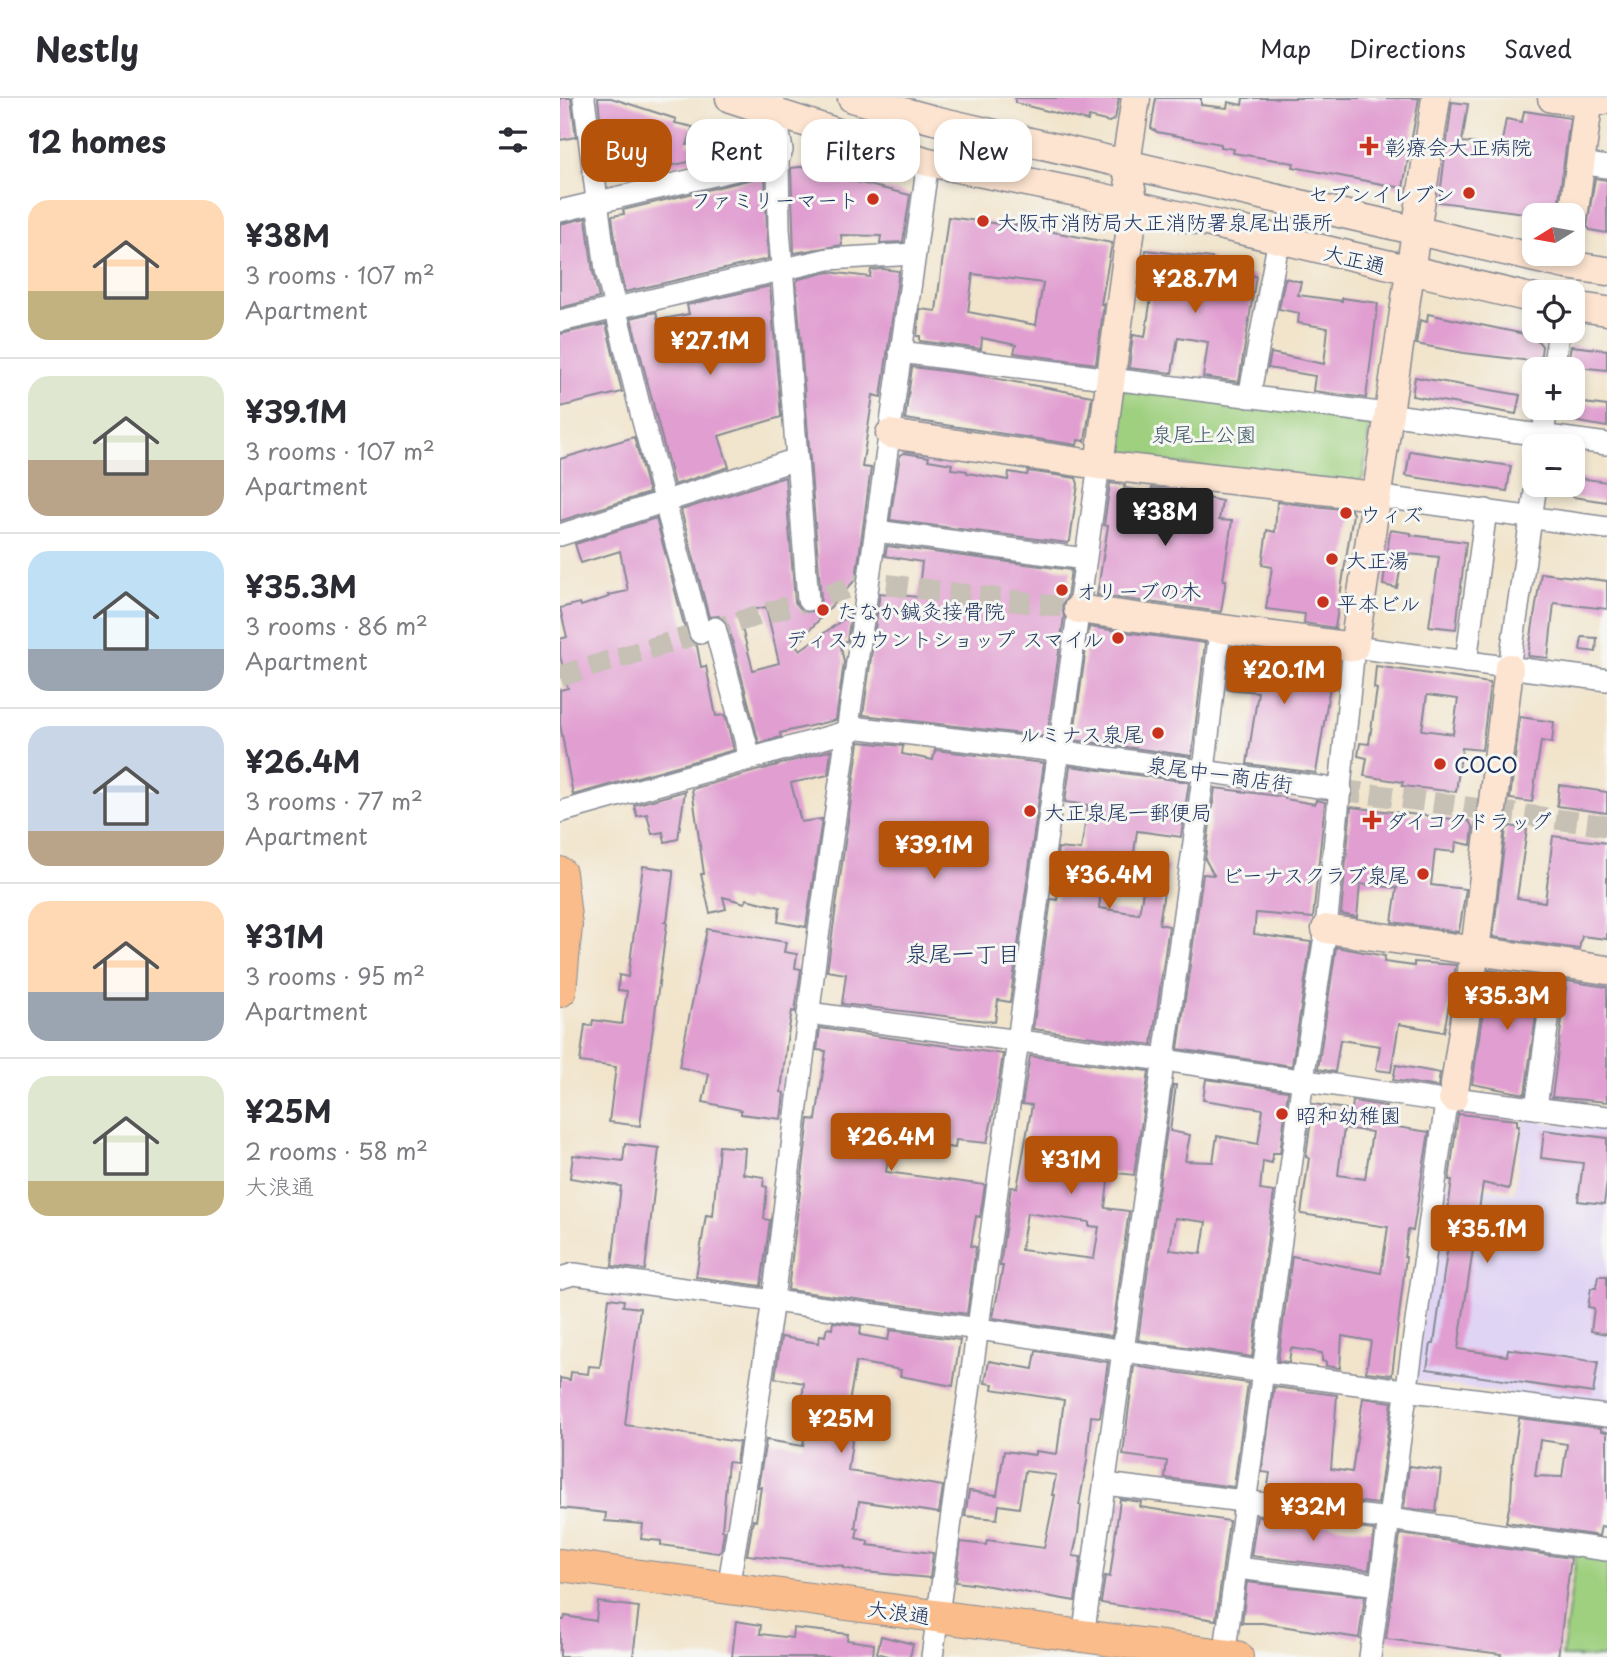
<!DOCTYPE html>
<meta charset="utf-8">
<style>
body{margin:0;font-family:"Playpen Sans","Klee One",sans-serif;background:#f2f2f3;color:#2b2b33;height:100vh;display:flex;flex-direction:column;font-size:26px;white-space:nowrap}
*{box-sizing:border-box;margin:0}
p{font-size:23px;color:#7c7c81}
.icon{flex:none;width:38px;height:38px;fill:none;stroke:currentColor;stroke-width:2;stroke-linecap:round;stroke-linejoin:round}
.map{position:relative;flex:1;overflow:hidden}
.side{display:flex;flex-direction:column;background:#fff;width:560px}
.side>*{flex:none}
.banner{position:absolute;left:21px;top:21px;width:665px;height:63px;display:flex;gap:14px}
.needle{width:46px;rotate:259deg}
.fabs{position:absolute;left:962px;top:105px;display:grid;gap:14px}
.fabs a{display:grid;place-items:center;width:63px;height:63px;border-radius:14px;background:#fff;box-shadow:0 4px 10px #0003;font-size:35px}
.price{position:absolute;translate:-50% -60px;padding:0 16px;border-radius:7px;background:#b45309;color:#fff;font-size:23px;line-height:46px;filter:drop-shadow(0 2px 4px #0008)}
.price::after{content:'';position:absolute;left:50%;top:42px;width:21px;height:16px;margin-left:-10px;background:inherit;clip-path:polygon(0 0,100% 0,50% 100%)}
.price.current{background:#222;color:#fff}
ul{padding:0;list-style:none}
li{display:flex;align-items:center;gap:21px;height:175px;padding:0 28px}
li+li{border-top:2px solid #e1e1e2}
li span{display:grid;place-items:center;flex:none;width:196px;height:140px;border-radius:21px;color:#555}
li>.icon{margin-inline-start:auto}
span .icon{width:84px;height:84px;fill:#fffc;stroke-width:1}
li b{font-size:30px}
h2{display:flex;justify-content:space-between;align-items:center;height:84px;padding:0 28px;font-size:30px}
.chip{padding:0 24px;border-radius:21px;background:#fff;box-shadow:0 4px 10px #0003;font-size:24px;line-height:63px}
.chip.current{background:#b45309;color:#fff}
header{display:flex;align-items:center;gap:42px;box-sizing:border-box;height:98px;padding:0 35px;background:#fff;border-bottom:2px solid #e1e1e2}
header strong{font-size:33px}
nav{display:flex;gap:38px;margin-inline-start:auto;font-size:24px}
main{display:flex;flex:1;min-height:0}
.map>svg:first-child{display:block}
</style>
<header>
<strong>Nestly</strong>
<nav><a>Map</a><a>Directions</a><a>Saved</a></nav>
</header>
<main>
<section class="side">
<h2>12 homes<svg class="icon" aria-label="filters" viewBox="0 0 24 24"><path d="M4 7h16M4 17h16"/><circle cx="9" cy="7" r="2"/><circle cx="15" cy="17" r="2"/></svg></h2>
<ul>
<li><span style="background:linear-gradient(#ffd9b3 65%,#c2b280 0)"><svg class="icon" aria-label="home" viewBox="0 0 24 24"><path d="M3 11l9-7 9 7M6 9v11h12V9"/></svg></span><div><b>¥38M</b><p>3 rooms · 107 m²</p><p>Apartment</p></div></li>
<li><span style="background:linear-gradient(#dfe7d0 60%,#b9a48a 0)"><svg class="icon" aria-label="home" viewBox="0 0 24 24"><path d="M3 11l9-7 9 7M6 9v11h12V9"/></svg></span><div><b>¥39.1M</b><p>3 rooms · 107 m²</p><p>Apartment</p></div></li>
<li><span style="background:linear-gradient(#bfe0f5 70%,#9aa5b1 0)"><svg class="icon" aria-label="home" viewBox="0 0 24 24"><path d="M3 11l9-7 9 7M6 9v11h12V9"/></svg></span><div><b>¥35.3M</b><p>3 rooms · 86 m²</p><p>Apartment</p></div></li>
<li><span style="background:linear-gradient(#c9d6e8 75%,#b9a48a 0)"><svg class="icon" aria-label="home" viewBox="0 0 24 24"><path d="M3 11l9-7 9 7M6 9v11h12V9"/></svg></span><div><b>¥26.4M</b><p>3 rooms · 77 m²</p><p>Apartment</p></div></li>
<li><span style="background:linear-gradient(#ffd9b3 65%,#9aa5b1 0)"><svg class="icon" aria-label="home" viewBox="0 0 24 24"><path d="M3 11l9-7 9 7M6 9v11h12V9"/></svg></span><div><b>¥31M</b><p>3 rooms · 95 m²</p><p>Apartment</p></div></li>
<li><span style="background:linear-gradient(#dfe7d0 75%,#c2b280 0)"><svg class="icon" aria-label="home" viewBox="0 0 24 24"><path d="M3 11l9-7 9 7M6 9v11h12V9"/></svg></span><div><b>¥25M</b><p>2 rooms · 58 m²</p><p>大浪通</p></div></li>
</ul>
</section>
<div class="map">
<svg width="1047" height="1559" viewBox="0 0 1047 1559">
<rect width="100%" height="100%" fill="#f6f6f2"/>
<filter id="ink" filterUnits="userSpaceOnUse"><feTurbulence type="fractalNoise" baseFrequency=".0143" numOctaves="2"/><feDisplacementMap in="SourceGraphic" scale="14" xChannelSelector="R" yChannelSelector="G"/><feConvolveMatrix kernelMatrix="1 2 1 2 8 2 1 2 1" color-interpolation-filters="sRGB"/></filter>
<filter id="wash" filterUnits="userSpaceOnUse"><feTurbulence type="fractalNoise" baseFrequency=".00686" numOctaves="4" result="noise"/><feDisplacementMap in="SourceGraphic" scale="28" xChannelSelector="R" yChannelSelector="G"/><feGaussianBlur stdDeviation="1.57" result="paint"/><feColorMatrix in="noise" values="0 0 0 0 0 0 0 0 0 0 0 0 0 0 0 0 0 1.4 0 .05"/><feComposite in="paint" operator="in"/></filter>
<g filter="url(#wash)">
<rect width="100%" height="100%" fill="#f1e4cb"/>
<polygon fill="#e0d4f4" points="964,1022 1047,1032 1047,1309 854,1283 881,1083 954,1095"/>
<g fill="#9fd07f" stroke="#5d806e" stroke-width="2">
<polygon points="565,292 803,320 810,328 803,380 794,386 558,359 551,349 559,298"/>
<polygon points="1017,1452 1047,1456 1047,1559 1002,1559"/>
</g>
<g id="blocks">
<g fill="#e19fd1" fill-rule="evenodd">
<polygon points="0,0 11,0 16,39 0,42"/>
<polygon points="38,0 51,0 116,21 115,25 133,29 127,47 160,40 199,53 144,66 143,61 100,70 61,57 59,45 43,47"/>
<polygon points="455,0 559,0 555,21 549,24 529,19 528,23 455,5"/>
<polygon points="596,0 641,0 641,7 667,10 668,4 682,7 683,0 859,0 843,90 733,69 734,65 673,55 674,51 661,49 661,46 597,34 591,30"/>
<polygon points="892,4 908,6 902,44 941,49 946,21 962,24 964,13 1010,20 997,117 964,117 965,115 879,104"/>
<polygon points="250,68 251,73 350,97 343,144 320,145 321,138 281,137 282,147 234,155 231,70"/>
<polygon points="205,78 208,161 65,194 59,170 52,118 64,116 63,112"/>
<polygon points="1035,80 1047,82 1047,135 1030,132 1027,128"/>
<path d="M388 119 440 126V124L552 145 541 206H544L536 266 454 255 456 247 422 240 421 251 360 243V238H357L360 211 376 213ZM413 176 483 185 476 227 408 214Z"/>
<polygon points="26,120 33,174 39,200 0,210 0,126"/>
<polygon points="586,152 652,160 650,171 696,178 679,284 643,279 648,244 618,239 612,275 569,270 573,237 585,239 595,173 584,172"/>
<path d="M322 171 339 173 321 299 313 297 302 369 311 370 296 481 236 547 240 552 291 516 287 543 280 544 284 564 276 622 220 635 221 639 199 645 168 527 159 518 149 519 121 412 225 379 235 504 243 514 255 513 259 508 261 501 236 184 239 181 269 174 310 179 311 172ZM206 509 219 565 193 572 178 515Z"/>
<polygon points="725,180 741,184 738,197 782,203 782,200 818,205 806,300 753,293 755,278 708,270 711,255 764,266 768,230 738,225 739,215 719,211"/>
<polygon points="210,188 221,319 159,338 169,369 114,387 71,220 96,214 98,222 129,216 127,207"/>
<polygon points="868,216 974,238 982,248 980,264 904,255 856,246 860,222 867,224"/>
<polygon points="46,226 62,294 0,309 0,236"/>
<polygon points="1011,248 1047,252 1047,272 1007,268"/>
<polygon points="352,269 416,277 532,298 525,343 518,342 517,347 345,321"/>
<polygon points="855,279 960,297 956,316 852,298"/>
<polygon points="1016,304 1047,308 1047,329 1013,323"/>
<polygon points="74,339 89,395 0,423 0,361"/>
<polygon points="850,353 951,368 947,393 846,378"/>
<polygon points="344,355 369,359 368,362 392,366 391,371 407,373 407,375 448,382 449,374 467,377 468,373 516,380 518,386 510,443 508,445 330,422 340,357"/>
<polygon points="1013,379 1047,384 1047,404 1013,399"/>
<polygon points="550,385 565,387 564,390 591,394 592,390 637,395 636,398 662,403 659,422 672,423 663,482 666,482 661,514 537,497 548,428 544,427"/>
<polygon points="717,404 791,412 793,416 775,530 744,525 745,516 706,511 712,469 702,467 707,432 715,434"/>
<polygon points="96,420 127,538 131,545 137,548 141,569 146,568 156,618 165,617 174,652 13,697 0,626 0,592 8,590 0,558 0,541 7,539 0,510 20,505 21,508 49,499 48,497 68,493 60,453 21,465 15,446"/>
<polygon points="830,432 851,435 851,437 906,444 896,531 869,528 879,459 849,456 847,468 841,467 837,490 823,487"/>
<polygon points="327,448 511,472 507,499 502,508 504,519 487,639 303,617 320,495 358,499 362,464 325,458"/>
<polygon points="981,475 1047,483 1047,511 994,505 988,560 968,558"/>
<polygon points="529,529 645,545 632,658 513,642"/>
<polygon points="1022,539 1037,540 1036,554 1020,552"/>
<polygon points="671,549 774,563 756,675 687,666 698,594 667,591"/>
<path d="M816 568 930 585 922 652 902 650 896 694 842 688 843 684 804 678 807 660 798 658 800 645 809 646 817 591 814 590ZM867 597 898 601 893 636 862 632Z"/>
<polygon points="960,619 994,624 992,645 981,643 972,704 950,701"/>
<polygon points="299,644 343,648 342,656 373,662 375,652 484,665 450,904 438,902 435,924 282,906 286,876 267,873"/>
<polygon points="271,652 268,677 231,685 241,724 262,721 246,829 218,824 220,809 186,801 185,805 163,799 166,811 150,815 141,776 144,776 132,691"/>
<path d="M510 668 629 684 621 739 577 733 573 762 608 768 599 826 609 828 592 947 473 931 491 801 497 802 501 768H496L498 750 521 752 528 707 505 704ZM543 775 585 782 579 816 539 810Z"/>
<polygon points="999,687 1047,694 1047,715 997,708"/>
<polygon points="655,690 725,699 725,701 755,706 756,702 765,704 753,820 696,815 694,836 751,844 732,968 618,951 643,776 654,777 645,761"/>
<polygon points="125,693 118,741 105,744 103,734 92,736 87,716 77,718 74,707"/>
<polygon points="791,709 909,723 913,730 911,747 896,744 895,754 875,752 871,787 906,791 899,834 832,824 837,790 800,786 797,819 781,816"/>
<polygon points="951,728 967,732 957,800 985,804 993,738 1047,745 1047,841 1022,838 1019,851 933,839 946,731"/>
<polygon points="83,768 113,772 113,778 107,823 104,824 107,825 80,1028 49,1024 56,969 20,964 25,927 32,928 33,922 62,926 67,893 58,892 59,877 68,879"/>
<polygon points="147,831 226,844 224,854 237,856 235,870 241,871 235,914 232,913 227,942 221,994 224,995 221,1021 181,1016 181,1012 143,1004 149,976 119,969"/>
<polygon points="776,849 825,858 824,864 854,868 854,864 896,867 884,934 839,926 831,974 816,972 820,948 780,942 775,974 758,971"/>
<polygon points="929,872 981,881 965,996 912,986"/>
<polygon points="1007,883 1047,889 1047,1004 992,999"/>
<polygon points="260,930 443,956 436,1002 427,1045 396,1042 395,1050 331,1041 326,1074 425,1087 420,1119 416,1118 411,1148 416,1149 407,1216 228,1192 249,1021 256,1022 266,953 257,952"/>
<path d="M470 958 589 973 574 1077 549 1074 545 1110 569 1113 552 1238 433 1220 443 1168H440L451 1089 457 1090 472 1007 462 1006ZM467 1115 529 1124V1128L539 1129 534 1161 461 1152Z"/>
<polygon points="836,967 880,975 878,989 833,982"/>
<path d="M646 981 728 993 720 1055H713L712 1065 703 1063 700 1092 714 1094 692 1259 578 1242 613 987H616L610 1033 630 1037 625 1063 653 1064 657 1038 698 1046 703 1011 643 1002ZM615 1120 646 1124 641 1156 610 1152Z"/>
<path d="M793 1003 826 1008 824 1027 869 1034 853 1133 848 1132 844 1159H846L832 1277 806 1274 811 1243 782 1238 780 1270 766 1268V1264L762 1263V1255L731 1250 729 1264 718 1263 732 1158 821 1175 828 1129 741 1116 749 1060 746 1059 753 1006 792 1012ZM784 1030 812 1034 805 1081 778 1077Z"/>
<polygon points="898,1016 957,1022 957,1028 959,1028 949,1091 923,1085 898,1251 947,1258 948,1251 1038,1264 1033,1295 867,1271 871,1246 874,1246 893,1112 888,1112 892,1082 889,1082"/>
<polygon points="984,1032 1047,1040 1047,1084 1044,1106 1018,1103 1023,1065 981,1060"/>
<polygon points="65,1046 99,1050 85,1172 52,1168 61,1088 10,1080 13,1057 63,1063"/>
<polygon points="159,1048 185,1050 183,1076 204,1079 203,1088 207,1089 204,1121 210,1122 201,1188 136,1179 146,1117 153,1118"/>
<polygon points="1038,1178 1047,1178 1047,1236 1031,1233 1034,1210 1028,1209 1031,1190 1036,1190"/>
<polygon points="49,1200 64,1202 63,1208 80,1210 65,1327 179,1344 176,1365 168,1364 162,1432 164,1433 161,1453 158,1455 101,1447 101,1443 81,1441 83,1426 45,1423 46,1415 0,1410 0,1280 10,1282 11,1274 28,1276 29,1268 40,1269"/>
<polygon points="273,1224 301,1228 300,1237 328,1242 330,1232 400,1242 393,1288 340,1278 341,1272 296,1264 288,1311 294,1312 292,1328 294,1328 288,1373 383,1388 379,1415 299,1403 295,1430 298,1430 296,1440 308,1443 308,1447 373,1455 370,1480 304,1474 283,1470 283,1468 187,1457 193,1422 196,1423 201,1389 198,1389 206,1342 243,1348 247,1318 240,1317 244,1285 215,1280 221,1239 259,1245 260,1237 265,1238 267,1230 272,1231"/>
<polygon points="476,1253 548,1264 540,1319 531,1318 527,1363 519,1407 521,1407 518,1435 513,1458 521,1459 515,1503 412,1485 412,1486 396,1484 401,1444 426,1447 427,1442 484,1450 495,1397 492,1397 496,1377 465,1373 459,1410 439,1407 437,1421 405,1418 409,1393 437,1397 444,1353 475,1357 475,1353 497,1356 504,1302 432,1291 433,1286 425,1285 429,1263 473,1271"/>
<polygon points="574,1268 688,1285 674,1389 605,1380 607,1363 563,1357"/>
<polygon points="714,1289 777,1297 771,1371 792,1374 803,1300 832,1304 818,1406 707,1393 710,1375 702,1374"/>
<path d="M959 1320 1041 1330V1333L1047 1334V1421L1045 1429 1041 1428 1039 1438 946 1424 951 1401 953 1362ZM980 1342 1007 1346 1002 1379 975 1378Z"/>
<polygon points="849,1368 881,1372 876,1414 844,1410"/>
<polygon points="560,1401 581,1404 580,1409 669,1423 656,1522 541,1505 545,1478 550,1479"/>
<polygon points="697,1418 814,1432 809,1472 691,1458"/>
<polygon points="840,1436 1011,1460 998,1559 940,1559 941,1556 826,1541"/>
<polygon points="687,1484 805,1498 799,1540 702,1525 682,1525"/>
<polygon points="38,1504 79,1509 73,1559 0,1559 0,1522 4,1522 5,1518 36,1523"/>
<polygon points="176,1523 201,1527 200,1536 232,1540 233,1530 288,1536 287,1542 314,1546 313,1559 172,1559"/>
<polygon points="321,1538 353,1546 350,1559 332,1559 317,1555"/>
</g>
</g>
</g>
<g filter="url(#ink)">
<use href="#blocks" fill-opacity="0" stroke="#868a94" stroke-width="2"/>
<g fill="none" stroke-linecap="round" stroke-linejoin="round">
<g stroke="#c6c0b5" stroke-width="21" stroke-dasharray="21 10" stroke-linecap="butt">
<polyline points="0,578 308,484 518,511"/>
<polyline points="781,692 1047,728"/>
</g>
<defs>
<g id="street">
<polyline points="24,0 46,172 83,323 140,535"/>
<polyline points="213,3 222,52 218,62 219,130 248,502"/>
<polyline points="1021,65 1047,69"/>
<polyline points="0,113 218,62"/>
<polyline points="0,223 268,161 354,156"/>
<polyline points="340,254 827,316 1047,346"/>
<polyline points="993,271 999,233"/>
<polyline points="689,299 719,141"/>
<polyline points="981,348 987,310"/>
<polyline points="815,398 1047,430"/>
<polyline points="316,433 525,461"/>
<polyline points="0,437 237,361"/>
<polyline points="155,530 190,660"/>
<polyline points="906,564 926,412"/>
<polyline points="949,570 976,387"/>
<polyline points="0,714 300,630 497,653 781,692"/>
<polyline points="248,915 604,962 883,1003 893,1000 1047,1019"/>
<polyline points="976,1010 996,865"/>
<polyline points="0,1180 14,1176 419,1231 704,1274 1047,1318"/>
<polyline points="545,1386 829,1421 1047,1452"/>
<polyline points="677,1470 820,1487"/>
<polyline points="168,1490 189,1365 213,1202 258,839 368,64"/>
<polyline points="523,1539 644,673 660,532"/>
<path d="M372 1559C428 1162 482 764 539 367"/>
<polyline points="664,1559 743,981 766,831 794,549 1047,582"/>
<polyline points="810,1559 885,1012 893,1000"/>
</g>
<g id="secondary">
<polyline points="170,0 368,64 527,96 975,201"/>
<polyline points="292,0 374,22 1006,167 1047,173"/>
<polyline points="992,0 1029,5 1044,2"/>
<polyline points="1013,120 1029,0"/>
<polyline points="1013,208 1047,213"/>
<polyline points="330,336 539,367 815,398"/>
<polyline points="539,367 574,107 566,65 576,0"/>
<polyline points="518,511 794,549 876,0"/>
<polyline points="766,831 1047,872"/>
<polyline points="893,1000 915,853 949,570"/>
</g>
<g id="primary">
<polyline points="0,775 6,828 0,893"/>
<polyline points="0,1467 677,1559"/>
</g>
</defs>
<use href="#street" stroke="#868a94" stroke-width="24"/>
<use href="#secondary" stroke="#868a94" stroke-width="31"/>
<use href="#primary" stroke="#868a94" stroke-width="34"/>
<use href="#street" stroke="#fff" stroke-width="21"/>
<use href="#secondary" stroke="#fde4d0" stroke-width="28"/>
<use href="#primary" stroke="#f9bc8a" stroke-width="32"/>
</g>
</g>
<g fill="#c8321e" stroke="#f6f6f2" stroke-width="2.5">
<path d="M805.5 37.5h7v7h7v7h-7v7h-7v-7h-7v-7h7z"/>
<circle cx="909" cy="95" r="7"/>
<circle cx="313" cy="101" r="7"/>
<circle cx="423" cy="123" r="7"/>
<circle cx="786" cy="415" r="7"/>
<circle cx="772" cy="461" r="7"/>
<circle cx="502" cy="492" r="7"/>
<circle cx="763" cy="504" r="7"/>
<circle cx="263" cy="512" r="7"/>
<circle cx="558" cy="540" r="7"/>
<circle cx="598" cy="635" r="7"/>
<circle cx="880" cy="666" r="7"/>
<circle cx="470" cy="713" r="7"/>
<path d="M808.5 711.5h7v7h7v7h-7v7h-7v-7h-7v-7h7z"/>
<circle cx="863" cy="776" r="7"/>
<circle cx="722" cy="1016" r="7"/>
</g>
<g text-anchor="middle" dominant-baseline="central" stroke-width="6" stroke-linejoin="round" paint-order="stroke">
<g font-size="21" fill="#1b2f5e" stroke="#f6f6f2" text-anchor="start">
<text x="825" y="48">彰療会大正病院</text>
<text x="895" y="95" text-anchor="end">セブンイレブン</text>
<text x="299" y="101" text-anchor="end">ファミリーマート</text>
<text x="437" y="123">大阪市消防局大正消防署泉尾出張所</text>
<text x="800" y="415">ウィズ</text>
<text x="786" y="461">大正湯</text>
<text x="516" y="492">オリーブの木</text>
<text x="777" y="504">平本ビル</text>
<text x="277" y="512">たなか鍼灸接骨院</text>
<text x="544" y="540" text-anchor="end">ディスカウントショップ スマイル</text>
<text x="584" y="635" text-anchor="end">ルミナス泉尾</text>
<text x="894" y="666">COCO</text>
<text x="484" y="713">大正泉尾一郵便局</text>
<text x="826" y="722">ダイコクドラッグ</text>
<text x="849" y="776" text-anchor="end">ビーナスクラブ泉尾</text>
<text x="736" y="1016">昭和幼稚園</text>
</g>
<g font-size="21" fill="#1b2f5e" stroke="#f6f6f2">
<text transform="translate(795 160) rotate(14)">大正通</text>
<text transform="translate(660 675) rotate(8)">泉尾中一商店街</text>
<text transform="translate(339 1513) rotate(8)">大浪通</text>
</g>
<g font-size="21" fill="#3c5766" stroke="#f6f6f2">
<text x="644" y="335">泉尾上公園</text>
</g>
<g font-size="23" fill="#1b2f5e" stroke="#f6f6f2">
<text x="403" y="854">泉尾一丁目</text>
</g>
</g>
</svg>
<div class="fabs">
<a><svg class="needle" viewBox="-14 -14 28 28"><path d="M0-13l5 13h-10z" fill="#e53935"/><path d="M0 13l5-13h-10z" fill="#7c7c81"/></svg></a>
<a><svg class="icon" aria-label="locate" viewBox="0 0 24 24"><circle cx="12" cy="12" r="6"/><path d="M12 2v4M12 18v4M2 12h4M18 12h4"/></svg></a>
<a>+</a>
<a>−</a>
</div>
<b class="price" style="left:635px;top:217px">¥28.7M</b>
<b class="price" style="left:150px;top:279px">¥27.1M</b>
<b class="price current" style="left:605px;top:450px">¥38M</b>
<b class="price" style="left:724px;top:608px">¥20.1M</b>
<b class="price" style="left:374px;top:783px">¥39.1M</b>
<b class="price" style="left:549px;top:813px">¥36.4M</b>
<b class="price" style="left:947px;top:934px">¥35.3M</b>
<b class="price" style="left:331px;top:1075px">¥26.4M</b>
<b class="price" style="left:511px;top:1098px">¥31M</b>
<b class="price" style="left:927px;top:1167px">¥35.1M</b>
<b class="price" style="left:281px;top:1357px">¥25M</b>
<b class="price" style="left:753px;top:1445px">¥32M</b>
<div class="banner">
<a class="chip current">Buy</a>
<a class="chip">Rent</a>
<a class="chip">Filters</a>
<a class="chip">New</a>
</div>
</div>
</main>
